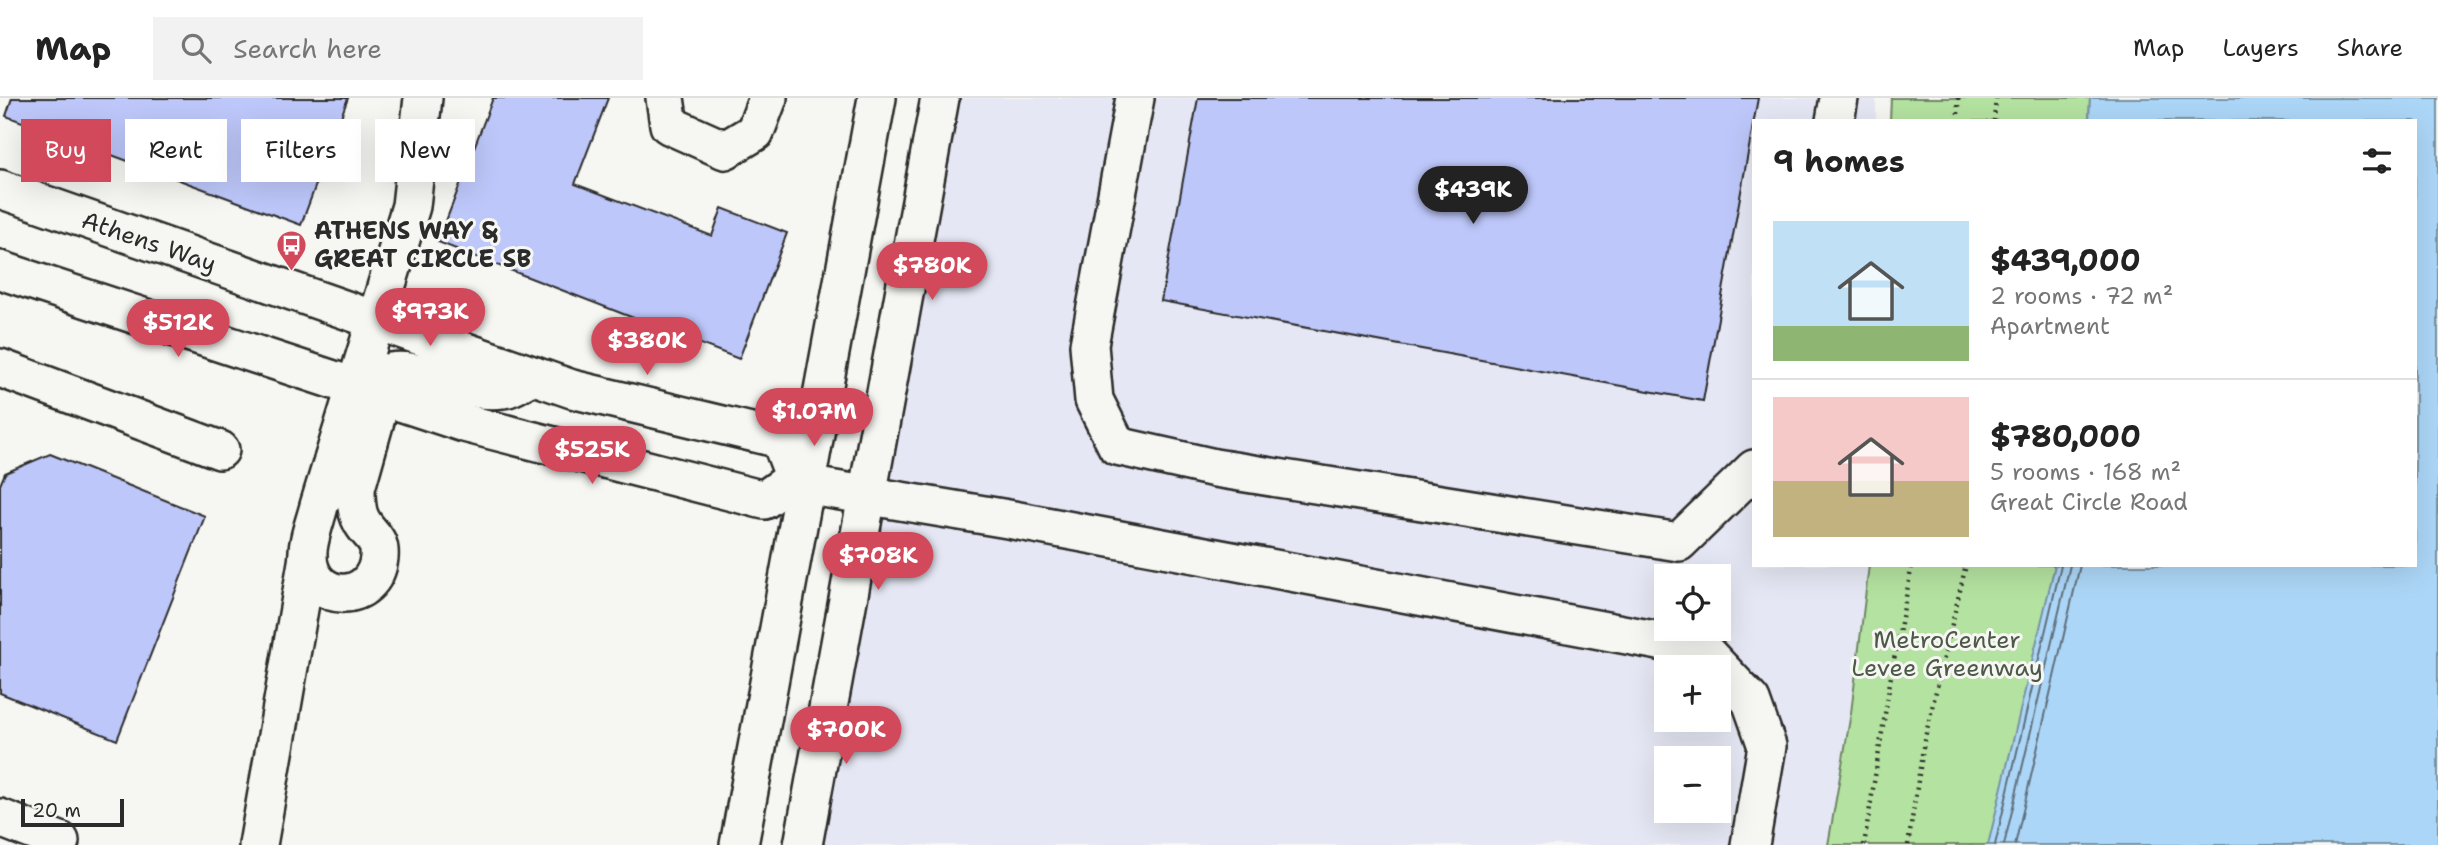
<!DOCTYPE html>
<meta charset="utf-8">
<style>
body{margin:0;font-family:"Shantell Sans",sans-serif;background:#f2f2f2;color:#222;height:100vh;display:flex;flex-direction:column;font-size:26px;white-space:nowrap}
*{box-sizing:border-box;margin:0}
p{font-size:23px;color:#767676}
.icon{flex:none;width:38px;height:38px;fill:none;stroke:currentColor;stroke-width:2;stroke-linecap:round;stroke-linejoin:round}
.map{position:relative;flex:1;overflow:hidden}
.side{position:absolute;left:1752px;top:21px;width:665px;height:448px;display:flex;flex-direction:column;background:#fff;border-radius:0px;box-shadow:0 7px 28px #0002}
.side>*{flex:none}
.guide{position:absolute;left:21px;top:21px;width:665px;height:63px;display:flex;gap:14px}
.tools{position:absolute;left:1654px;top:466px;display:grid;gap:14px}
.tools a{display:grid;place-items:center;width:77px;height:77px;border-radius:0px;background:#fff;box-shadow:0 7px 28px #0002;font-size:35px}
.scale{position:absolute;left:21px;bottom:18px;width:103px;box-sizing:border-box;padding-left:7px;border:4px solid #2b2b2b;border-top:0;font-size:19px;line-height:24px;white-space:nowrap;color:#2b2b2b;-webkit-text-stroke:5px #f6f6f2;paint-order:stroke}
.price{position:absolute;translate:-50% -60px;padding:0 16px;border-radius:24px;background:#d1495b;color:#fff;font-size:23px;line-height:46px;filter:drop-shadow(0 2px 4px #0008)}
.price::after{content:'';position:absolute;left:50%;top:42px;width:21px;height:16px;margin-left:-10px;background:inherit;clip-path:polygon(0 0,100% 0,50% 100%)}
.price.active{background:#222;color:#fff}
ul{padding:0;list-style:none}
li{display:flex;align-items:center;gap:21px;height:175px;padding:0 21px}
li+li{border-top:2px solid #e0e0e0}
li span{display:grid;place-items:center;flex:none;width:196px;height:140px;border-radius:0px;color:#555}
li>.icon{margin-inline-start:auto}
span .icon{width:84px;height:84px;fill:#fffc;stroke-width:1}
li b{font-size:30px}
h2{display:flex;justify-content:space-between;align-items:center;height:84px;padding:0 21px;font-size:30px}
.chip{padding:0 24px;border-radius:0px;background:#fff;box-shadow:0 7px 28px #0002;font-size:24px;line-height:63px}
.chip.active{background:#d1495b;color:#fff}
header{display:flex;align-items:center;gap:42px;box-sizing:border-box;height:98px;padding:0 35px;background:#fff;border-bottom:2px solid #e0e0e0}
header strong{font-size:33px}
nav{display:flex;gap:38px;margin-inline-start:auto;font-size:24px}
.search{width:490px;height:63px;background:#f2f2f2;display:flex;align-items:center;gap:18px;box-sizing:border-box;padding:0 24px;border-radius:0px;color:#767676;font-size:26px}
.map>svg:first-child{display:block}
</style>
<header>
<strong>Map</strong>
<div class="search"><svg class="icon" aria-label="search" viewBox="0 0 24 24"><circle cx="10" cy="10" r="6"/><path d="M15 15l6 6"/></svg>Search here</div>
<nav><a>Map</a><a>Layers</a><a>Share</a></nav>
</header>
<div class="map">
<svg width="2438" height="747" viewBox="0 0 2438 747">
<rect width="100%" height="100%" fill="#f6f6f2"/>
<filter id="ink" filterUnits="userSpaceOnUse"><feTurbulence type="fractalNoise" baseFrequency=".0143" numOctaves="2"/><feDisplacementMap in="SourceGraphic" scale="14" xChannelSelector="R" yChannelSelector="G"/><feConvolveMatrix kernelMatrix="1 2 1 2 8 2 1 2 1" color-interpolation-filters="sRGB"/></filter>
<g filter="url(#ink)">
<path fill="#e5e8f4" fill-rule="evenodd" d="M959 0H1876V23H1754V467H1869L1851 615 1828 747H820ZM1666 478H1718V530H1666ZM1666 569H1718V621H1666ZM1666 660H1718V712H1666Z"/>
<g fill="#b4e2a0" stroke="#708666" stroke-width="2">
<polygon points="1891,0 2090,0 2089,23 1890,23"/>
<polygon points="1869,467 2055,467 1994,747 1828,747 1851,615"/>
</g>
<polygon fill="#acd6f7" stroke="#7892a5" stroke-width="2" points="2090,0 2438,0 2438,747 1988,747 2055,467 2415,467 2415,23 2089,23"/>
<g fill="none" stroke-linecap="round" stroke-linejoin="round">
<g stroke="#5f6f7d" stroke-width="2">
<polyline points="1995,747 2061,467"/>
<polyline points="2004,747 2070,467"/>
<polyline points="2015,747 2080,467"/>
</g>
</g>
<g fill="#bdc7f9" stroke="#2b2b2b" stroke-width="2">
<polygon points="12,0 348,0 301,127 6,18"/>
<polygon points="493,0 608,0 575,86 712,138 722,110 787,135 739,261 438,144"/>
<polygon points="1198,0 1758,0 1703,303 1161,203"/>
<polygon points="50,356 205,418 117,642 0,595 0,387 5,375"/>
</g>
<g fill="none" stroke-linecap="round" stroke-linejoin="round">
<defs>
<g id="minor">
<polyline points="665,0 669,27 725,52 755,34 768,0"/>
<polyline points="1135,0 1089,247 1094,302 1117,348 1215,370 1679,444 1754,371"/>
<polyline points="1835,23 1839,0"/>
<polyline points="0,91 572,291 780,341 795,380 805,387 1008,421 1702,551 1751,603 1767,648 1750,747"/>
<polyline points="0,172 464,325 764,402 795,380"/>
<polyline points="0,270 220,352"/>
<path d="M356 289C367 283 378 276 391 274 423 268 464 297 503 291 512 290 523 282 532 277"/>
<path d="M382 298 356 390C356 401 356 413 361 422 369 438 381 439 379 460 374 506 314 507 308 462 306 446 315 424 319 408L411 108 423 0"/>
<polyline points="0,720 60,743 58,747"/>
<polyline points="258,747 308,459"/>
<polyline points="739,747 877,0"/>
<polyline points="803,747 940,0"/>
</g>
</defs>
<use href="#minor" stroke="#2b2b2b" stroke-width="42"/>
<g stroke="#2b2b2b" stroke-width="4.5" stroke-dasharray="2 5" stroke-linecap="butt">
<polyline points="1958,23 1958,0"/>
<polyline points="1994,23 1996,0"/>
<polyline points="1864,747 1892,572 1912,467"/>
<polyline points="1908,747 1924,644 1966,467"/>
</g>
<use href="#minor" stroke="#f6f6f2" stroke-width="37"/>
</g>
</g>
<defs>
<symbol id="bus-pin" viewBox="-11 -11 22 30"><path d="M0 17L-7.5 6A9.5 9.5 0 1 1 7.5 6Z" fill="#d1495b" stroke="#f6f6f2"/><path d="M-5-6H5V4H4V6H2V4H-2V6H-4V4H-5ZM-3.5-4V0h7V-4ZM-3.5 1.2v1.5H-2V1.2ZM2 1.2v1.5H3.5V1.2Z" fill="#fff"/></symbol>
</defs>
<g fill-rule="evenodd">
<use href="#bus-pin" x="274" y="130" width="35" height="47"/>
</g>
<g text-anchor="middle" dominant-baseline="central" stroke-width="6" stroke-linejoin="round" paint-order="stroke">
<g font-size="24" font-weight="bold" fill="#2b2b2b" stroke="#f6f6f2" text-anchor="start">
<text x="314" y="133">ATHENS WAY &amp;<tspan x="314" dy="28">GREAT CIRCLE SB</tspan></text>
</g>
<g font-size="24" fill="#2b2b2b" stroke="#f6f6f2">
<text transform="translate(149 144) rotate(19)">Athens Way</text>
</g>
<g font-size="24" fill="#4d5948" stroke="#f6f6f2">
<text x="1947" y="542">MetroCenter<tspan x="1947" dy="28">Levee Greenway</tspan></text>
</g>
</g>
</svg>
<div class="tools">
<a><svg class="icon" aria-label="locate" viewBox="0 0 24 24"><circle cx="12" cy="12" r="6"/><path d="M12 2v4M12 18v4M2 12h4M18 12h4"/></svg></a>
<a>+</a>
<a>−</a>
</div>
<div class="scale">20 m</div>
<b class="price active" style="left:1473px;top:128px">$439K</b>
<b class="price" style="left:932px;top:204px">$780K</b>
<b class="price" style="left:430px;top:250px">$973K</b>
<b class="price" style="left:178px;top:261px">$512K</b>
<b class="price" style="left:647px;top:279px">$380K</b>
<b class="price" style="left:814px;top:350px">$1.07M</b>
<b class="price" style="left:592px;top:388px">$525K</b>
<b class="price" style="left:878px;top:494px">$708K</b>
<b class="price" style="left:846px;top:668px">$700K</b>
<div class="guide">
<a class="chip active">Buy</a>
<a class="chip">Rent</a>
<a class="chip">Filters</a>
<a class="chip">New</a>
</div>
<section class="side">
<h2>9 homes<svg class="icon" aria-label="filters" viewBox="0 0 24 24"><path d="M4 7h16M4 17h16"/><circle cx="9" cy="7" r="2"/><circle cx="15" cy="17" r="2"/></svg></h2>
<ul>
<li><span style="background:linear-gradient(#bfe0f5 75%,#8fb573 0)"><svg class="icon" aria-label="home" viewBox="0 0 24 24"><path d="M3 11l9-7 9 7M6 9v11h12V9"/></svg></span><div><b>$439,000</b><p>2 rooms · 72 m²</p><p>Apartment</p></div></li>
<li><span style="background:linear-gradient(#f6c9c9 60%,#c2b280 0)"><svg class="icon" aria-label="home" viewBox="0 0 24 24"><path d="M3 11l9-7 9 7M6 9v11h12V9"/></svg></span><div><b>$780,000</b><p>5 rooms · 168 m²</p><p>Great Circle Road</p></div></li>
</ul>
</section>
</div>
